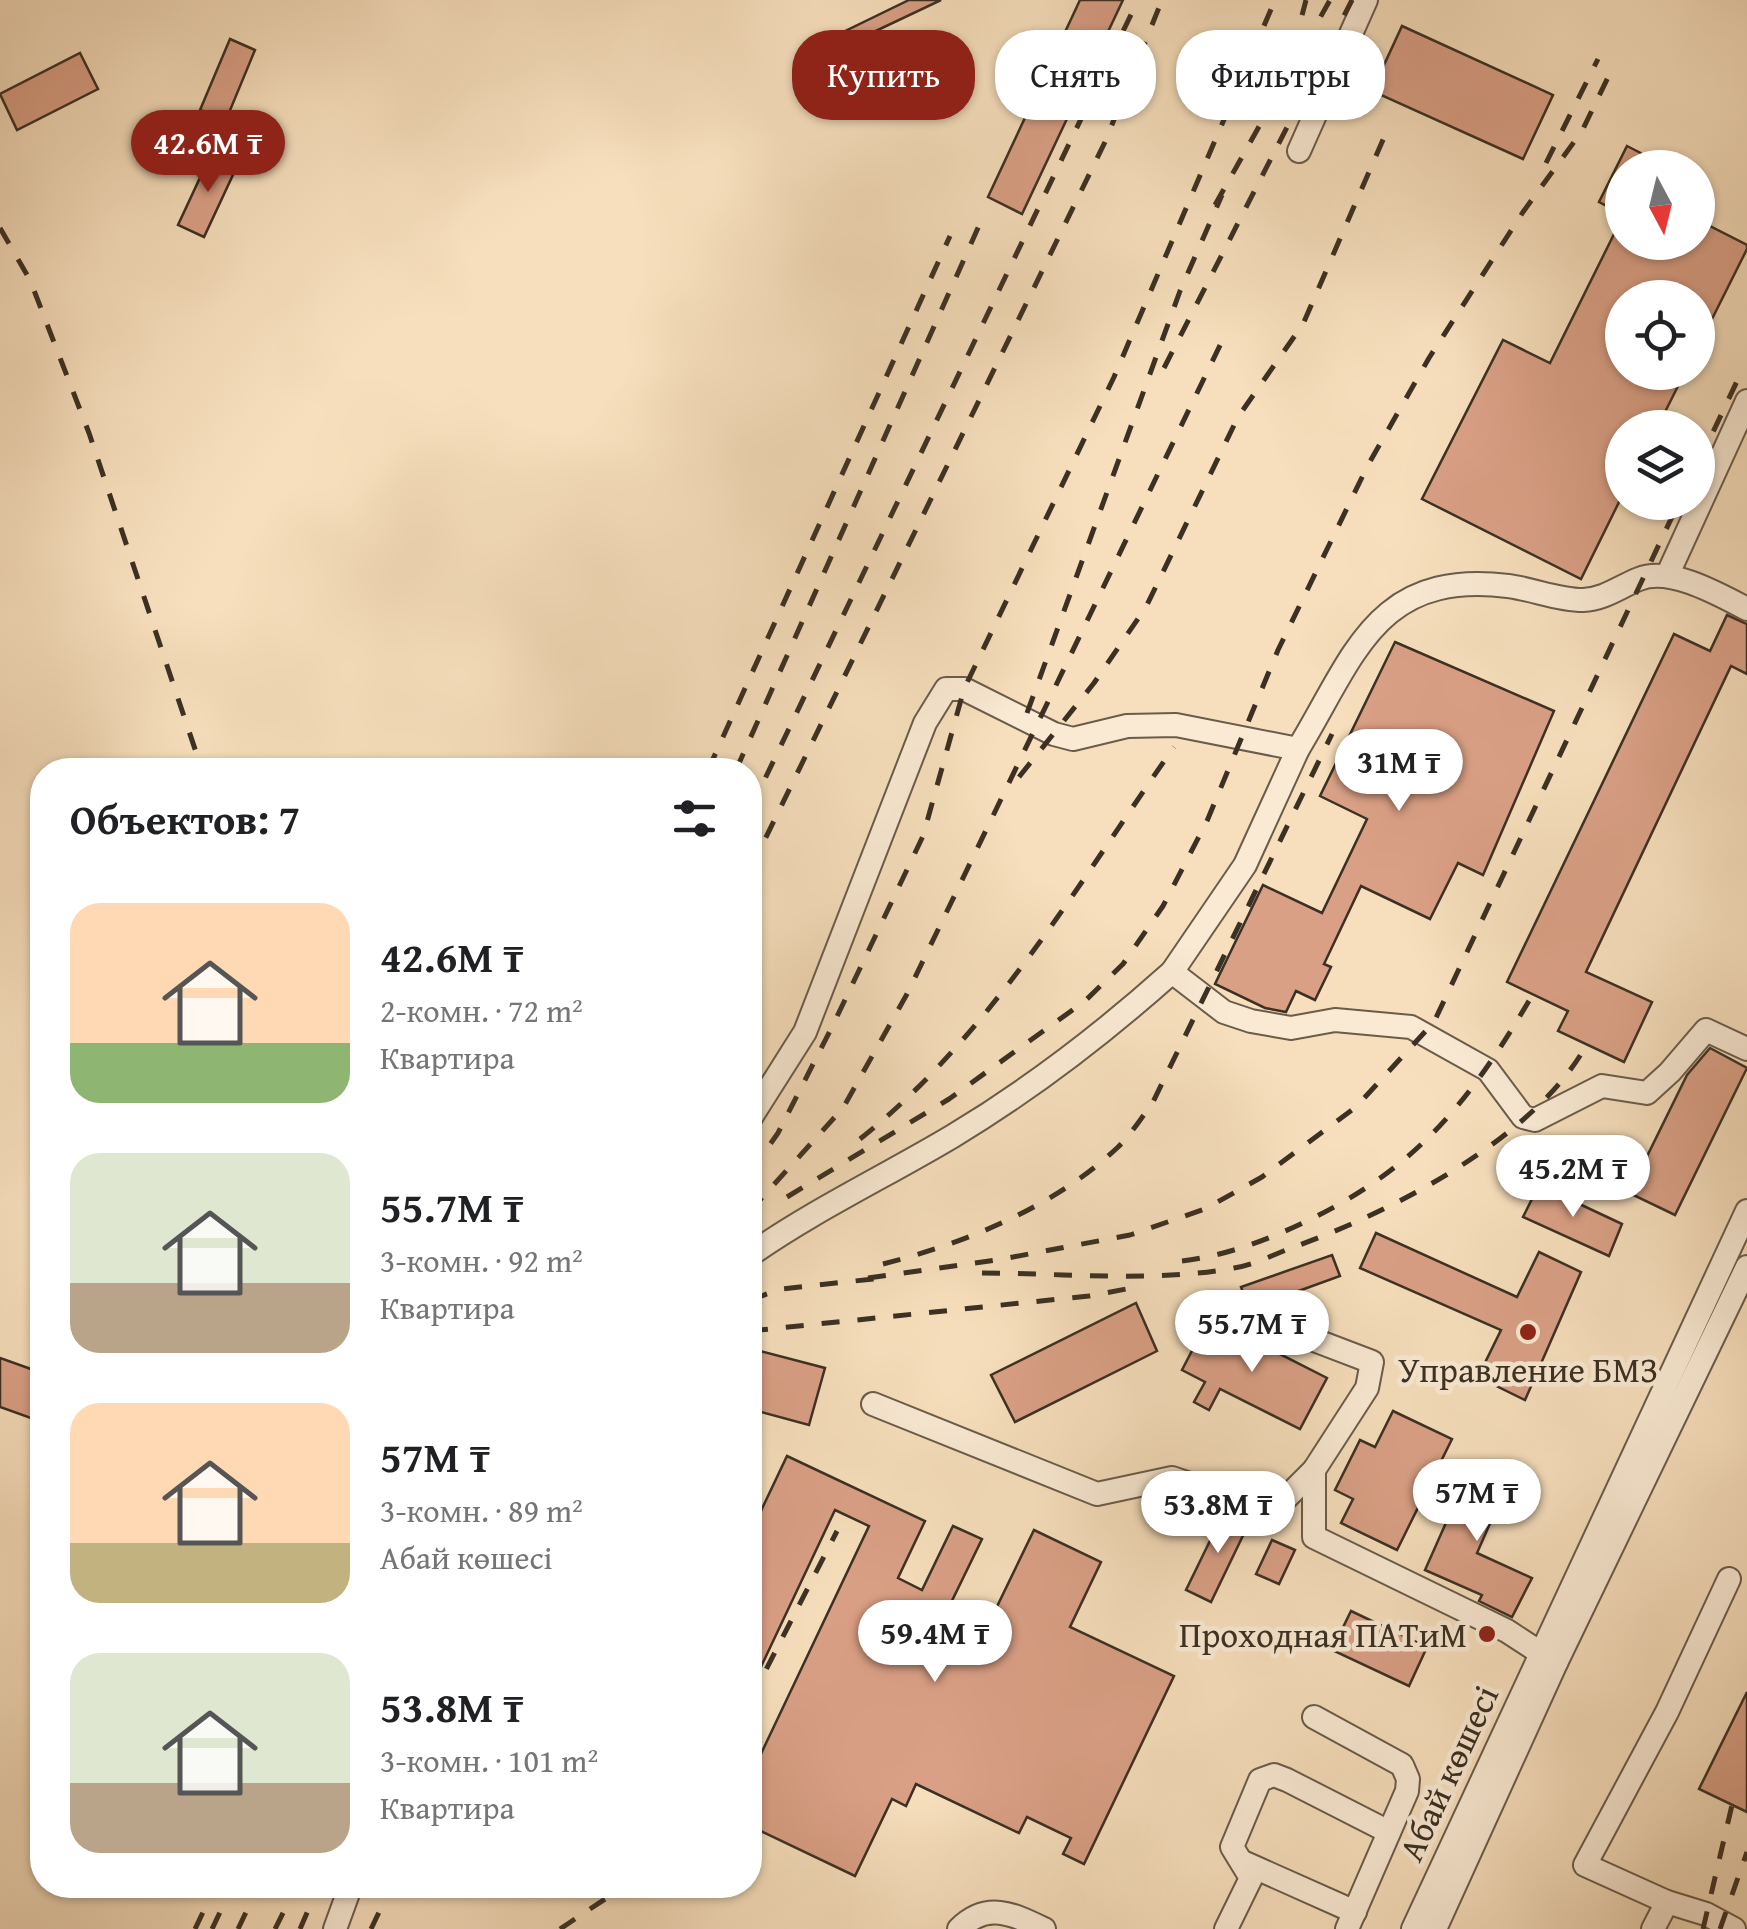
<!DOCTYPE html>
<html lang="ru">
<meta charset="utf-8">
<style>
body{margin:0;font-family:"Gentium Book Plus",serif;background:#f2f2f2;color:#202124;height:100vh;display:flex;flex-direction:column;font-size:38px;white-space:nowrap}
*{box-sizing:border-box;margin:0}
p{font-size:32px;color:#757577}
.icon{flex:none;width:55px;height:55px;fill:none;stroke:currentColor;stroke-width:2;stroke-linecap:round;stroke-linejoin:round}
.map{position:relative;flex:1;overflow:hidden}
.details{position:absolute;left:30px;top:758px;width:732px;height:1140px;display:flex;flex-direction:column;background:#fff;border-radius:40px;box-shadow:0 2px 8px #0004}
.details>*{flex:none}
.banner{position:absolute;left:792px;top:30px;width:802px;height:90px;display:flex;gap:20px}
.needle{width:65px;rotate:173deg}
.tools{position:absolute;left:1605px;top:150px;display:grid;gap:20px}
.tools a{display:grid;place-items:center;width:110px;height:110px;border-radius:50%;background:#fff;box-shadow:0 2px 8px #0004;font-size:50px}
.price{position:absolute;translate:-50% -85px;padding:0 22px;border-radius:35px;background:#fff;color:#222;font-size:32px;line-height:65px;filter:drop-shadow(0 2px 5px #0008)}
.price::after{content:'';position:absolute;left:50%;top:60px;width:30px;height:22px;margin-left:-15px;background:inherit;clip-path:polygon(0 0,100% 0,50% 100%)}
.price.on{background:#8f2418;color:#fff}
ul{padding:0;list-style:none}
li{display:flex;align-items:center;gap:30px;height:250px;padding:0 40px}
li span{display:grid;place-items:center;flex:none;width:280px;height:200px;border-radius:30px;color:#555}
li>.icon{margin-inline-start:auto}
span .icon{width:120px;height:120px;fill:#fffc;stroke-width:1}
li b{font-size:42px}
h2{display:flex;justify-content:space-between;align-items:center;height:120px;padding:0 40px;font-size:42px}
.tag{padding:0 35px;border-radius:40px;background:#fff;box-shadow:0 2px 8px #0004;font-size:35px;line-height:90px}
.tag.on{background:#8f2418;color:#fff}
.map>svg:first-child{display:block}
</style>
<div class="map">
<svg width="1747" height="1929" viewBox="0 0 1747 1929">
<rect width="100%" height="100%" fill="#f7dfbd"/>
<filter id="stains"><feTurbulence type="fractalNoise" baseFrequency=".002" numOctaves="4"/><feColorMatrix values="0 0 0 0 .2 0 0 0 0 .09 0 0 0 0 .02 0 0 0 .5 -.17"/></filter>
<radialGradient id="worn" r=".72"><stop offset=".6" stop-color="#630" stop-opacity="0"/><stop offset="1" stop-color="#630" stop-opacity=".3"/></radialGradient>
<g fill="#daa086" stroke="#3b3023" stroke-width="2.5">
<polygon points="909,0 941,0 804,65 798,54"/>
<polygon points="1080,0 1123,0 1022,214 988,197"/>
<polygon points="1402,26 1553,95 1523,159 1372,91"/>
<polygon points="230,39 255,50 226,120 200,110"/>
<polygon points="80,53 98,89 17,130 0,94"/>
<polygon points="1627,146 1670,168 1622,168 1622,214 1599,202"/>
<polygon points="212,152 238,164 204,237 178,225"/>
<polygon points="1622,218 1622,242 1698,242 1698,220 1747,245 1747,249 1698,347 1698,298 1622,298 1622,372 1685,372 1657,428 1622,428 1622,496 1581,579 1422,499 1503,340 1550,363"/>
<polygon points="1727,615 1747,624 1747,674 1731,666 1586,972 1652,1002 1624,1062 1558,1031 1568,1011 1507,982 1674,634 1710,651"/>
<polygon points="1395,642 1554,711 1483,875 1458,863 1430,919 1361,886 1324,964 1331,967 1315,1000 1296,991 1286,1012 1265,1008 1215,984 1263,885 1322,913 1367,819 1320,796"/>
<polygon points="1710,1048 1747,1068 1675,1215 1629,1193 1687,1075"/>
<polygon points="1539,1185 1622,1224 1609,1256 1523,1217"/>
<polygon points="1376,1233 1517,1297 1539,1252 1581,1272 1525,1400 1478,1377 1501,1330 1360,1268"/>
<polygon points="1332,1255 1340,1276 1249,1309 1241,1287"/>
<polygon points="1136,1303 1157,1351 1015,1422 991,1375"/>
<polygon points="1209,1318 1327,1378 1300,1429 1220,1389 1209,1410 1194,1402 1205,1382 1182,1370"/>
<polygon points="756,1350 825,1368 809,1425 750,1409 750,1373"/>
<polygon points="0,1358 42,1373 42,1422 0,1407"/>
<polygon points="1393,1411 1452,1439 1397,1550 1341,1523 1353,1499 1335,1490 1360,1440 1375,1447"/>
<polygon points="787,1456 925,1521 898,1578 922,1590 953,1526 982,1539 949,1607 988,1625 1034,1530 1101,1562 1070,1627 1174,1676 1084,1864 1063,1854 1071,1838 1027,1817 1019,1833 916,1784 906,1806 892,1799 855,1876 750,1826 750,1777 869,1526 835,1510 750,1690 750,1534"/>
<polygon points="1473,1462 1510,1478 1477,1553 1532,1578 1512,1617 1479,1601 1482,1595 1425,1570"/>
<polygon points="1224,1512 1250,1521 1211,1602 1186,1590"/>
<polygon points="1272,1540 1295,1550 1279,1584 1256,1574"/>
<polygon points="1351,1611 1427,1647 1409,1686 1332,1650"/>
<polygon points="1747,1692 1747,1812 1699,1789"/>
</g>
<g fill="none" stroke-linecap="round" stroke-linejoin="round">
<defs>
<g id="minor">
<polyline points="1299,151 1366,0"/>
<polyline points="1667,576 1747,401"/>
<polyline points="1298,749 1245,865 1172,972 1224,1012 1251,1021 1291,1028 1335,1020 1411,1027 1488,1070 1523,1117 1535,1120 1602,1086 1647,1093 1670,1072 1706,1030 1747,1049"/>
<path d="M750 1119 805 1032 925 723 946 689H964L1054 734 1073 739 1127 726 1176 725 1298 749C1355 655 1376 570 1508 586 1533 589 1557 600 1583 600 1605 599 1619 587 1639 579 1670 566 1720 595 1747 609"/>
<path d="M750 1255C814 1210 886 1176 953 1136 1031 1089 1105 1032 1172 972"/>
<polyline points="1267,1322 1372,1362 1367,1388 1314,1470"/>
<polyline points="873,1404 1097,1494 1172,1478 1272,1512 1314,1470 1314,1537 1507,1631 1556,1663"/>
<polyline points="1314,1717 1402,1765 1408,1779 1407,1791 1347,1929"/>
<polyline points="1245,1863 1355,1912"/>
<polyline points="1667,1902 1706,1914 1734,1929"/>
<polyline points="335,1929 351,1885"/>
<path d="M959 1929C987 1901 1013 1914 1044 1929"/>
<polyline points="1226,1929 1251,1878 1232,1847 1260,1780 1274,1775 1287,1780 1389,1832"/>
<polyline points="1413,1929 1747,1211"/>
<polyline points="1435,1929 1556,1663 1747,1267"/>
<polyline points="1653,1929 1667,1902 1585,1865 1667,1712 1729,1579"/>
</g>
</defs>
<use href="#minor" stroke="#6a5c4a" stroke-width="26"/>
<use href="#minor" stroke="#faead4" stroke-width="22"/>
<g stroke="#3b3023" stroke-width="5" stroke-dasharray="18 18" stroke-linecap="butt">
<polyline points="1293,50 1306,0"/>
<polyline points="1546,163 1598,59"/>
<polyline points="1215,205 1330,0"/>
<polyline points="0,228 30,280 89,433 202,770"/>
<polyline points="1164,368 1352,0"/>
<polyline points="1698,464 1738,379"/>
<polyline points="1027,713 1180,291 1222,195"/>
<polyline points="708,770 950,236"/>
<polyline points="736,770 982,219"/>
<polyline points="1019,777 1094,683 1146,607 1238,417 1303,324 1389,126"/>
<polyline points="750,810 1138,0"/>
<polyline points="750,870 1105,142 1162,0"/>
<path d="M860 1139C991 1035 1079 882 1174 747"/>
<polyline points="750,1173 778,1133 832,1027 923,836 964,689 1114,377 1275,0"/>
<polyline points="787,1197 949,1099 1085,1001 1123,964 1163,906 1207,821 1278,650 1368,465 1429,358 1523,212 1582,131 1613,67"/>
<polyline points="750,1211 843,1108 907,994 1224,337"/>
<path d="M1182 1261C1225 1256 1267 1240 1305 1222 1418 1168 1471 1100 1533 994"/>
<path d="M883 1264C966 1243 1054 1207 1117 1148 1130 1136 1140 1119 1151 1106L1332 734"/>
<path d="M982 1273C1066 1273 1151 1283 1234 1268 1253 1265 1273 1255 1291 1248 1390 1213 1535 1139 1587 1044"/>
<polyline points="868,1278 997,1260 1130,1235 1205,1209 1262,1177 1356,1107 1434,1022 1679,502"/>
<polyline points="750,1300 781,1289 882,1278"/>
<polyline points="750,1331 1089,1296 1142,1286"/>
<polyline points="750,1701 837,1531"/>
<polyline points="195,1929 216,1885"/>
<polyline points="212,1929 233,1885"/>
<polyline points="238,1929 259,1885"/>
<polyline points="275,1929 297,1885"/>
<polyline points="300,1929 319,1885"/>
<polyline points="371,1929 392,1885"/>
<polyline points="560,1929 626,1885"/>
<polyline points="1703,1929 1732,1805"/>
<polyline points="1720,1929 1747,1852"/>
</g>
</g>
<g fill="#8f2418" stroke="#faead4" stroke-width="4">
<circle cx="1528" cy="1332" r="10"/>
<circle cx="1487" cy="1634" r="10"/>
</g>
<g text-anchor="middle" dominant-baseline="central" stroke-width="9" stroke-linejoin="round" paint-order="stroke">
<g font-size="35" fill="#3b3023" stroke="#faead4">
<text x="1528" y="1369">Управление БМЗ</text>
<text x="1467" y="1634" text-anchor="end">Проходная ПАТиМ</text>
</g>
<g font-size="35" fill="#3b3023" stroke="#faead4">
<text transform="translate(1448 1773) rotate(-65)">Абай көшесі</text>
</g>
</g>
<rect width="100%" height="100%" filter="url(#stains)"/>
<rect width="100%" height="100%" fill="url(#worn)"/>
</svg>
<div class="tools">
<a><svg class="needle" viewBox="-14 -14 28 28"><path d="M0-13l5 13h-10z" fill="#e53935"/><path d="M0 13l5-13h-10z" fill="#757577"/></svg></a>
<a><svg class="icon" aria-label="locate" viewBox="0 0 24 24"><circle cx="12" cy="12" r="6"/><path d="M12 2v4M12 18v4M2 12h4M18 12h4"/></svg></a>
<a><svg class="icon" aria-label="layers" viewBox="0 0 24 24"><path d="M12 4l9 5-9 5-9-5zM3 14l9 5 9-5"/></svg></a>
</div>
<b class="price on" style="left:208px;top:195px">42.6M ₸</b>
<b class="price" style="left:1399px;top:814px">31M ₸</b>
<b class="price" style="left:1573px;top:1220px">45.2M ₸</b>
<b class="price" style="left:1252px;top:1375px">55.7M ₸</b>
<b class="price" style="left:1477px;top:1544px">57M ₸</b>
<b class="price" style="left:1218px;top:1556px">53.8M ₸</b>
<b class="price" style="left:935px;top:1685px">59.4M ₸</b>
<div class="banner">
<a class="tag on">Купить</a>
<a class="tag">Снять</a>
<a class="tag">Фильтры</a>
</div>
<section class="details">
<h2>Объектов: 7<svg class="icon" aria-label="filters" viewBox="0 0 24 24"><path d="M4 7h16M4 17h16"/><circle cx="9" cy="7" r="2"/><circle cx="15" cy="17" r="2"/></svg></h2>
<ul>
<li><span style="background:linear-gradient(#ffd9b3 70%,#8fb573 0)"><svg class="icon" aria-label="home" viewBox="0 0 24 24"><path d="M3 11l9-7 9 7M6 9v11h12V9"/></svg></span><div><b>42.6M ₸</b><p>2-комн. · 72 m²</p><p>Квартира</p></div></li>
<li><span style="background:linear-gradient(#dfe7d0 65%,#b9a48a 0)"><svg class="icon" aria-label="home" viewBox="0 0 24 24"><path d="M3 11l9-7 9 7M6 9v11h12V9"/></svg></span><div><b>55.7M ₸</b><p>3-комн. · 92 m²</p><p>Квартира</p></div></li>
<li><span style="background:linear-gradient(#ffd9b3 70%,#c2b280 0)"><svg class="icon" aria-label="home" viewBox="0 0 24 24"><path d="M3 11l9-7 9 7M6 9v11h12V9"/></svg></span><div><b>57M ₸</b><p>3-комн. · 89 m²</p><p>Абай көшесі</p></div></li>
<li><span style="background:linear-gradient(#dfe7d0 65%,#b9a48a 0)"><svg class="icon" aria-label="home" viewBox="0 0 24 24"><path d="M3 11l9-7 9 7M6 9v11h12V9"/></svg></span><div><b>53.8M ₸</b><p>3-комн. · 101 m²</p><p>Квартира</p></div></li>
</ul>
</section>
</div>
